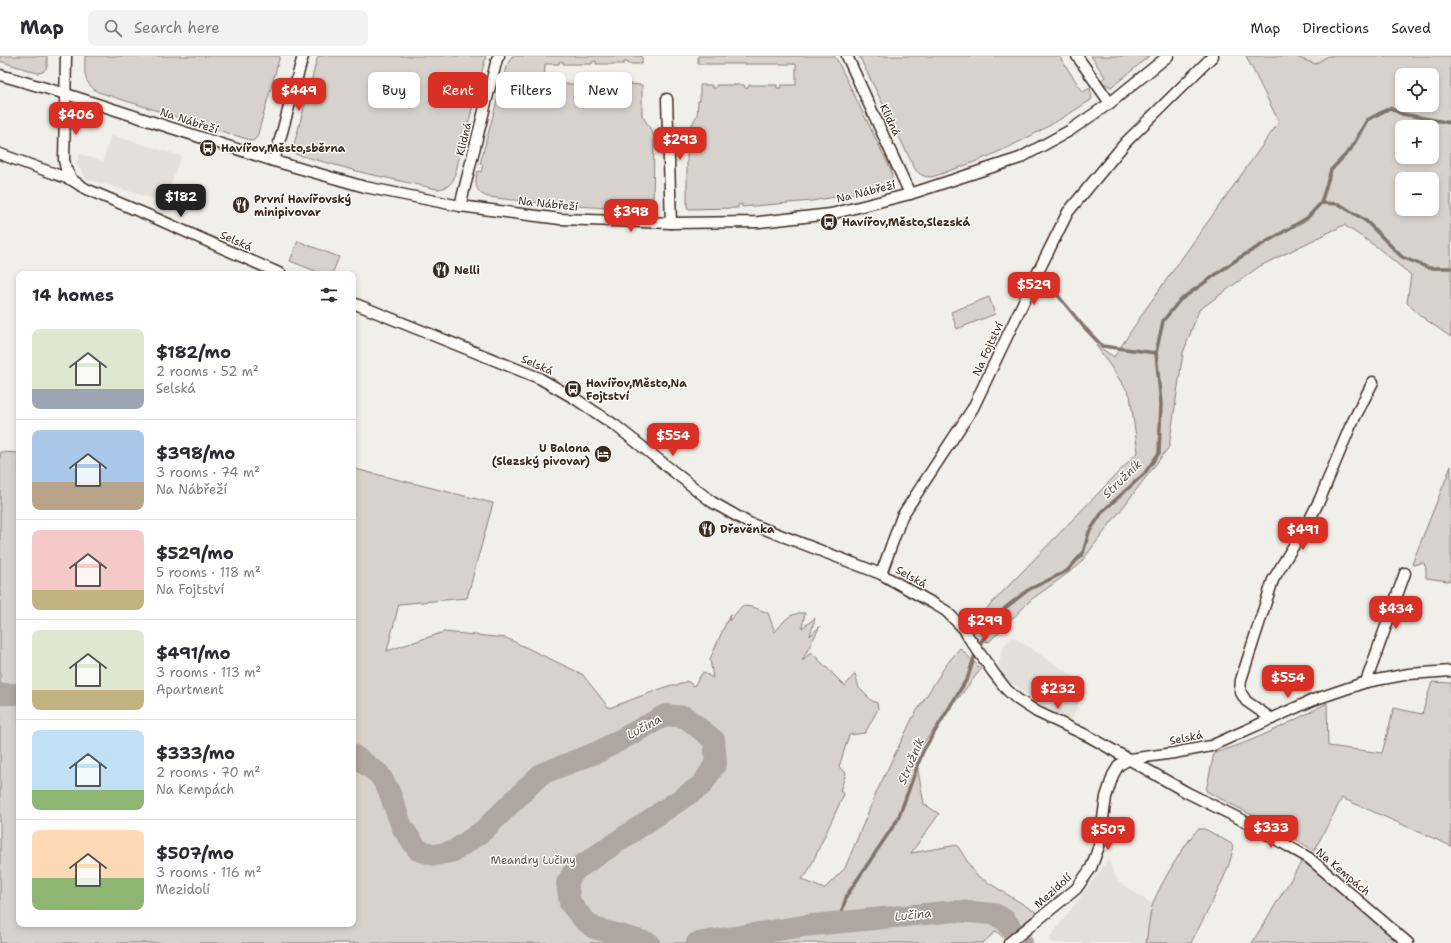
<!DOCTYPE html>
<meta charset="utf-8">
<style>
body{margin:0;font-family:"Shantell Sans",sans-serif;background:#f2f2f3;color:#2b2b33;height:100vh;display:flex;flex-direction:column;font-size:15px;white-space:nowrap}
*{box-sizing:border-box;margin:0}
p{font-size:13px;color:#7c7c81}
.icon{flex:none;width:22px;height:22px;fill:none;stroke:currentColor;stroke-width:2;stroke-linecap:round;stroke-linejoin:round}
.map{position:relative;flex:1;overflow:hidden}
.details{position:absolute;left:16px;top:215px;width:340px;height:656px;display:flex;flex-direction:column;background:#fff;border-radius:8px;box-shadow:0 2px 6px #0003}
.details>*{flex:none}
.hud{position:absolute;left:368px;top:16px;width:380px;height:36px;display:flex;gap:8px}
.controls{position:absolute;left:1395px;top:12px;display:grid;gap:8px}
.controls a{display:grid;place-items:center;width:44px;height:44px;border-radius:8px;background:#fff;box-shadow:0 2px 6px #0003;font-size:20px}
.price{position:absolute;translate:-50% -34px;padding:0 9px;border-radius:8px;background:#d93025;color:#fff;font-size:13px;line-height:26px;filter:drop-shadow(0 1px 2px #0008)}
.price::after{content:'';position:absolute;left:50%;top:24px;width:12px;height:9px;margin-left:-6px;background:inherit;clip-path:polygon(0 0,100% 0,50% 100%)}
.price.on{background:#222;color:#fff}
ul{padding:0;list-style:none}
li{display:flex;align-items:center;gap:12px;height:100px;padding:0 16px}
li+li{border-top:1px solid #e1e1e2}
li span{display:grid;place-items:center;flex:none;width:112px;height:80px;border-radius:8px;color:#555}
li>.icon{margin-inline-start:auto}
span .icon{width:48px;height:48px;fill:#fffc;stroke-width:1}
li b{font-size:17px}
h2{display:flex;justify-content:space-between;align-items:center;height:48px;padding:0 16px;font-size:17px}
.tag{padding:0 14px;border-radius:8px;background:#fff;box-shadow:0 2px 6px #0003;font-size:14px;line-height:36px}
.tag.on{background:#d93025;color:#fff}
header{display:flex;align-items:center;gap:24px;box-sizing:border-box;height:56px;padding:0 20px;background:#fff;border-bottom:1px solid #e1e1e2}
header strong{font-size:19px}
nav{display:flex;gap:22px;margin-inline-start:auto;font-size:14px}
.search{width:280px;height:36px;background:#f2f2f3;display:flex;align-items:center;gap:10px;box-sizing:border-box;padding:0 14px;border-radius:8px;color:#7c7c81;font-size:15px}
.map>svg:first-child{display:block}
</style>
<header>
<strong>Map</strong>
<div class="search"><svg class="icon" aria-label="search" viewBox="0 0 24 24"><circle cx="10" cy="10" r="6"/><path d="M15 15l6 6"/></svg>Search here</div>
<nav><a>Map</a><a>Directions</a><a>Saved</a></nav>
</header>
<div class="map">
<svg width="1451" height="887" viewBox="0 0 1451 887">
<rect width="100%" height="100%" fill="#f1efea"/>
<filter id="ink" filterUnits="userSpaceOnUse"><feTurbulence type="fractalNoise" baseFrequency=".025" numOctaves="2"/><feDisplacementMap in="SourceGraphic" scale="8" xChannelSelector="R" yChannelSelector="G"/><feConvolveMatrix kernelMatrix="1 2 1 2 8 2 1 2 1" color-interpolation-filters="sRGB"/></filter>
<g filter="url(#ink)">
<g fill="#e3e0da">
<polygon points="1294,0 1328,0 1315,8"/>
<polygon points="111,79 181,100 165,146 87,123 76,107 80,98 103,105"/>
<polygon points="1012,580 1085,628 1072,665 1043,651 1008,624 999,609 1002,593"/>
<polygon points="1109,803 1113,816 1119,826 1151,847 1149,873 1146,887 1052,887 1050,881"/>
</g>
<g fill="#d7d2cc" stroke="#897e75" fill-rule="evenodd">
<polygon points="0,0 47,0 47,11 43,16 37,17 0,5"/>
<path d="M85 0H280L257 81 253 85 98 36C82 26 85 16 85 0Z"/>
<path d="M318 0H486L454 122C451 129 445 133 437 133L364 117 295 98 293 92Z"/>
<path d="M512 0H642V8H628V6H624V8H596V5L592 6V8H563V5L559 6V8H545L544 28H559V31L563 32V28H591V32H595L596 28 624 29V32H628V28L642 29V59L654 79 653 153 652 154C597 152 542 148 488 141 475 137 474 126 478 115L481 116 483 109 480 108 506 11Z"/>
<path d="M698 0H834L837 4 891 114C893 122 892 127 886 132L812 145 742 151V148L738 149V152L688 153 687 150V78L697 59 698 45H700V29H712V32H716V29H744L745 32H748L749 29H777V32H781V29H796V8H698Z"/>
<path d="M859 0H1059L1083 36 1090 32 1092 41 1091 44C1048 72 1003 97 955 113 947 115 937 121 928 121 922 120 917 117 914 111Z"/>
<polygon points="1091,0 1149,0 1123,22 1111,31 1100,25 1105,21"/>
<path d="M1246 0H1294L1315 8 1328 0H1451V281L1422 261 1407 247 1411 219 1377 191 1344 169 1260 210 1199 254 1183 297 1169 391 1078 510 1032 543 989 586 960 580 1138 396 1130 339 1096 289 1114 301 1147 251 1279 66ZM1402 19H1432V49H1402ZM1402 71H1432V101H1402ZM1402 123H1432V153H1402Z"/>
<polygon points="298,185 339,201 332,218 323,218 290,205"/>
<polygon points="989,241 995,258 957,273 951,256"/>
<path d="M0 396 19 397V868H353V415L355 413 493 447 467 542 399 548 387 595 444 576 506 582 582 618 609 652 671 629H678L687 625 694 630 703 616 713 622 710 603 730 558 729 565 742 550 753 551 768 557 775 576C784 566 788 556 805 557L802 572 815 562 810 580 820 570 802 605 811 596 845 630 855 618 859 632 872 645 877 647 878 653 865 677 849 679 839 711 846 717 840 735 844 738 807 818 801 823 824 833 845 812 877 735 913 661 946 609 960 592 981 613 915 698 924 748 939 758 911 797 957 789 976 819 1037 857 1005 883 996 875 983 887H0Z"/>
<polygon points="1451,410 1451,523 1448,525 1426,522 1426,513 1424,507 1421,507 1413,509 1412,508"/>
<path d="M1432 626 1451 627V790L1342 742 1314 795 1288 778 1206 735 1214 697C1251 687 1294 665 1327 647L1328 690 1382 697 1394 652 1422 658Z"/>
<path d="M1198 773H1205L1232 788C1238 803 1199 870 1191 887H1146C1148 875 1149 862 1152 850 1158 832 1184 788 1198 773Z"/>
<polygon points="1302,805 1342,836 1398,887 1252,887"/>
</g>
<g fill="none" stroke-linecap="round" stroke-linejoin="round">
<g stroke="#80746b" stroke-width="3.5">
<polyline points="1321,147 1339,148 1366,165 1402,201 1429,212 1451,212"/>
<polyline points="1051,231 1083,270 1102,290 1156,297"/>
<polyline points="838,867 847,839 898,763 923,695 968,621 977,592 1005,552 1028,534 1067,515 1083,497 1089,476 1103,455 1144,418 1159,397 1161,348 1156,297 1163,265 1180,244 1239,202 1307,162 1321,147 1331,114 1351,93 1367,64 1390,52 1402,58 1451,67"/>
</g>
<g stroke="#aea69f" stroke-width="22">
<polyline points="0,638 19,638"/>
<polyline points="353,699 379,718 389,735 402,771 418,794 435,799 454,795 484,774 541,718 598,696 666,659 685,661 714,684 716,707 702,729 575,814 567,827 570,847 583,863 594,872 649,887"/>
<polyline points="697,887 803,870 955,855 994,858 1005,864 1022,887"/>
</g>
<defs>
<g id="minor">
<polyline points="66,0 64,104 66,113 72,124"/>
<polyline points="847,0 910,138"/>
<polyline points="1077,0 1110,47"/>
<polyline points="0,19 66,38 274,105 365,131 460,150 560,163 671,167 759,166 831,158 910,138 1020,102 1069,75 1110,47 1168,0"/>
<polyline points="667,43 671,167"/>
<polyline points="0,98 72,124 86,133 155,162 281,218"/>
<polyline points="274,105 303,0"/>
<polyline points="460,150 497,3 499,0"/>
<polyline points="353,247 539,322 574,342 616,370 712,446 749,467 881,518 936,549 946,555 964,573 969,582 993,616 1007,634 1017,643 1037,656 1090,681 1186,736 1242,764 1309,802 1408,887"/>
<polyline points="881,518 902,460 973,352 1033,226 1068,156 1126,86 1213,0"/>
<polyline points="1366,626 1405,517"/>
<polyline points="1272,663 1246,645 1240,635 1241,624 1273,524 1311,461 1320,443 1350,371 1373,326"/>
<polyline points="1009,887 1076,833 1091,812 1099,790 1106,741 1113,719 1119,709 1130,703 1174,697 1211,690 1313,644 1366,626 1409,618 1451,615"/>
</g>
</defs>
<use href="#minor" stroke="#3b2a1e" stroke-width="13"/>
<use href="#minor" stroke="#fdfcf7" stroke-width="10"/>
</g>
</g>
<defs>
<symbol id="bus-disc" viewBox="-11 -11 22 22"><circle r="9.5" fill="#3b2a1e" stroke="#fdfcf7"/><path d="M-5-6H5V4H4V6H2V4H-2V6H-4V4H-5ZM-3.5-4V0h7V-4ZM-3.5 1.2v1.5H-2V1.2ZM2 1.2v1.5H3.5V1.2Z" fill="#fff"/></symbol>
<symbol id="restaurant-disc" viewBox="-11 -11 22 22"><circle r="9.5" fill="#3b2a1e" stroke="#fdfcf7"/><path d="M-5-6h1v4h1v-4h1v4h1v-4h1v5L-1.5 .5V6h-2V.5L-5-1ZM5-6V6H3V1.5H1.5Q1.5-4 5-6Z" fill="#fff"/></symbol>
<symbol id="hotel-disc" viewBox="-11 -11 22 22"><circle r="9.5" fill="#3b2a1e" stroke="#fdfcf7"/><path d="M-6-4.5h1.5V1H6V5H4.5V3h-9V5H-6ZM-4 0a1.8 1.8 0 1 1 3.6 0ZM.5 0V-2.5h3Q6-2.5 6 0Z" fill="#fff"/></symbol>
</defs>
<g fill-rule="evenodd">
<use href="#bus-disc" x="198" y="82" width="20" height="20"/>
<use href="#restaurant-disc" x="231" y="139" width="20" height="20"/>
<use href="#bus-disc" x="819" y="156" width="20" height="20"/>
<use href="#restaurant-disc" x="431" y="204" width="20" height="20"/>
<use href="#bus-disc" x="563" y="323" width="20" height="20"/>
<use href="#hotel-disc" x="593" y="388" width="20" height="20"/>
<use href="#restaurant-disc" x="697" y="463" width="20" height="20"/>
</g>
<g text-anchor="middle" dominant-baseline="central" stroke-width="3" stroke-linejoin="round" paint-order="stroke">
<g font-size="11" fill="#3b2a1e" stroke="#fdfcf7">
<text transform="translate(890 64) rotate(65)">Klidná</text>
<text transform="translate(189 65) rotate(18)">Na Nábřeží</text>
<text transform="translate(464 83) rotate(-76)">Klidná</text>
<text transform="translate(866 136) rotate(-14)">Na Nábřeží</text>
<text transform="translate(548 148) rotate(6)">Na Nábřeží</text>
<text transform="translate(236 185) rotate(24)">Selská</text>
<text transform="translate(988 293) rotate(-65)">Na Fojtství</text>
<text transform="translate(537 309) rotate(24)">Selská</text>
<text transform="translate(911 521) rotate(29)">Selská</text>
<text transform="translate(1186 682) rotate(-11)">Selská</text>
<text transform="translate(1343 816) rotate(40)">Na Kempách</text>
<text transform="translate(1053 835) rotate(-42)">Mezidolí</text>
</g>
<g font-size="11" font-weight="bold" fill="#3b2a1e" stroke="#fdfcf7" text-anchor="start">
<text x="221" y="92">Havířov,Město,sběrna</text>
<text x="254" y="143">První Havířovský<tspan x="254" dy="13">minipivovar</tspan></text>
<text x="842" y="166">Havířov,Město,Slezská</text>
<text x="454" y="214">Nelli</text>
<text x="586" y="327">Havířov,Město,Na<tspan x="586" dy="13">Fojtství</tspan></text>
<text x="590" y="392" text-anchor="end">U Balona<tspan x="590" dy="13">(Slezský pivovar)</tspan></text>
<text x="720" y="473">Dřevěnka</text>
</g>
<g font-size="11" fill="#62544a" stroke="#fdfcf7">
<text x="533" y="804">Meandry Lučiny</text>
</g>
<g font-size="12" font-style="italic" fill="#63554b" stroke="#fdfcf7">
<text transform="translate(1122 423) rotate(-44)">Stružník</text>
<text transform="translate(644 671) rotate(-29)">Lučina</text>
<text transform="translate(911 705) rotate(-67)">Stružník</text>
<text transform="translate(913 859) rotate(-6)">Lučina</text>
</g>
</g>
</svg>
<div class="controls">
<a><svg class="icon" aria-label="locate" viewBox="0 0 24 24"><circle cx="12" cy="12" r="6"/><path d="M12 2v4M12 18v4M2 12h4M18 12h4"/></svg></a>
<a>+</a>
<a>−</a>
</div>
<b class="price" style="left:299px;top:56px">$449</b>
<b class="price" style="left:76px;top:80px">$406</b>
<b class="price" style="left:680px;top:105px">$293</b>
<b class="price on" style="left:181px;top:162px">$182</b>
<b class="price" style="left:631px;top:177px">$398</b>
<b class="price" style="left:1034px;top:250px">$529</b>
<b class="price" style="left:673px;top:401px">$554</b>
<b class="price" style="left:1303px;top:495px">$491</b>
<b class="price" style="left:1396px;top:574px">$434</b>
<b class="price" style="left:985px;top:586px">$299</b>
<b class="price" style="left:1288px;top:643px">$554</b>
<b class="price" style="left:1058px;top:654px">$232</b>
<b class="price" style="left:1271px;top:793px">$333</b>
<b class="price" style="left:1108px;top:795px">$507</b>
<div class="hud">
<a class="tag">Buy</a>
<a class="tag on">Rent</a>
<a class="tag">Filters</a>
<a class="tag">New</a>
</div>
<section class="details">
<h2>14 homes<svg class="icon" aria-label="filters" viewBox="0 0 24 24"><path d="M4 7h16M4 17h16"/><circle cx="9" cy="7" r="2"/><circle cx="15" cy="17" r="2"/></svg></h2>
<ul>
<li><span style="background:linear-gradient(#dfe7d0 75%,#9aa5b1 0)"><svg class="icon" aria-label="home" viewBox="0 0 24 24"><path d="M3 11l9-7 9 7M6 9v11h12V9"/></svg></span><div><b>$182/mo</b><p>2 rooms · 52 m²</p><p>Selská</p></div></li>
<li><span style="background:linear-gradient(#a9c7e8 65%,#b9a48a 0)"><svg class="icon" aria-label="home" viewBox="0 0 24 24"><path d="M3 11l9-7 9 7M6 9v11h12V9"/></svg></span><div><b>$398/mo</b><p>3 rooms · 74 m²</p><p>Na Nábřeží</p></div></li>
<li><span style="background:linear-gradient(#f6c9c9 75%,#c2b280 0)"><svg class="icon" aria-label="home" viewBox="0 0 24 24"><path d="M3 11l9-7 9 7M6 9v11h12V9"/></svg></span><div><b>$529/mo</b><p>5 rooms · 118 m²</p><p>Na Fojtství</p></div></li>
<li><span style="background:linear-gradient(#dfe7d0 75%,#c2b280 0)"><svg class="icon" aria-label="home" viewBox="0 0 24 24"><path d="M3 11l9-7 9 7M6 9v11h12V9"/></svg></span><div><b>$491/mo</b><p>3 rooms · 113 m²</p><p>Apartment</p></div></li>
<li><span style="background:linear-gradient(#bfe0f5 75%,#8fb573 0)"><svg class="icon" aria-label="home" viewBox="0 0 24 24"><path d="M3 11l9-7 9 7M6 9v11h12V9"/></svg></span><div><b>$333/mo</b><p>2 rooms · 70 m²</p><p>Na Kempách</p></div></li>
<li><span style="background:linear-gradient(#ffd9b3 60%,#8fb573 0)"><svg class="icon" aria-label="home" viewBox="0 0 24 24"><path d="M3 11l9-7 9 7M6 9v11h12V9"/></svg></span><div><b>$507/mo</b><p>3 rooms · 116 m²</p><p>Mezidolí</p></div></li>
</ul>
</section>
</div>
